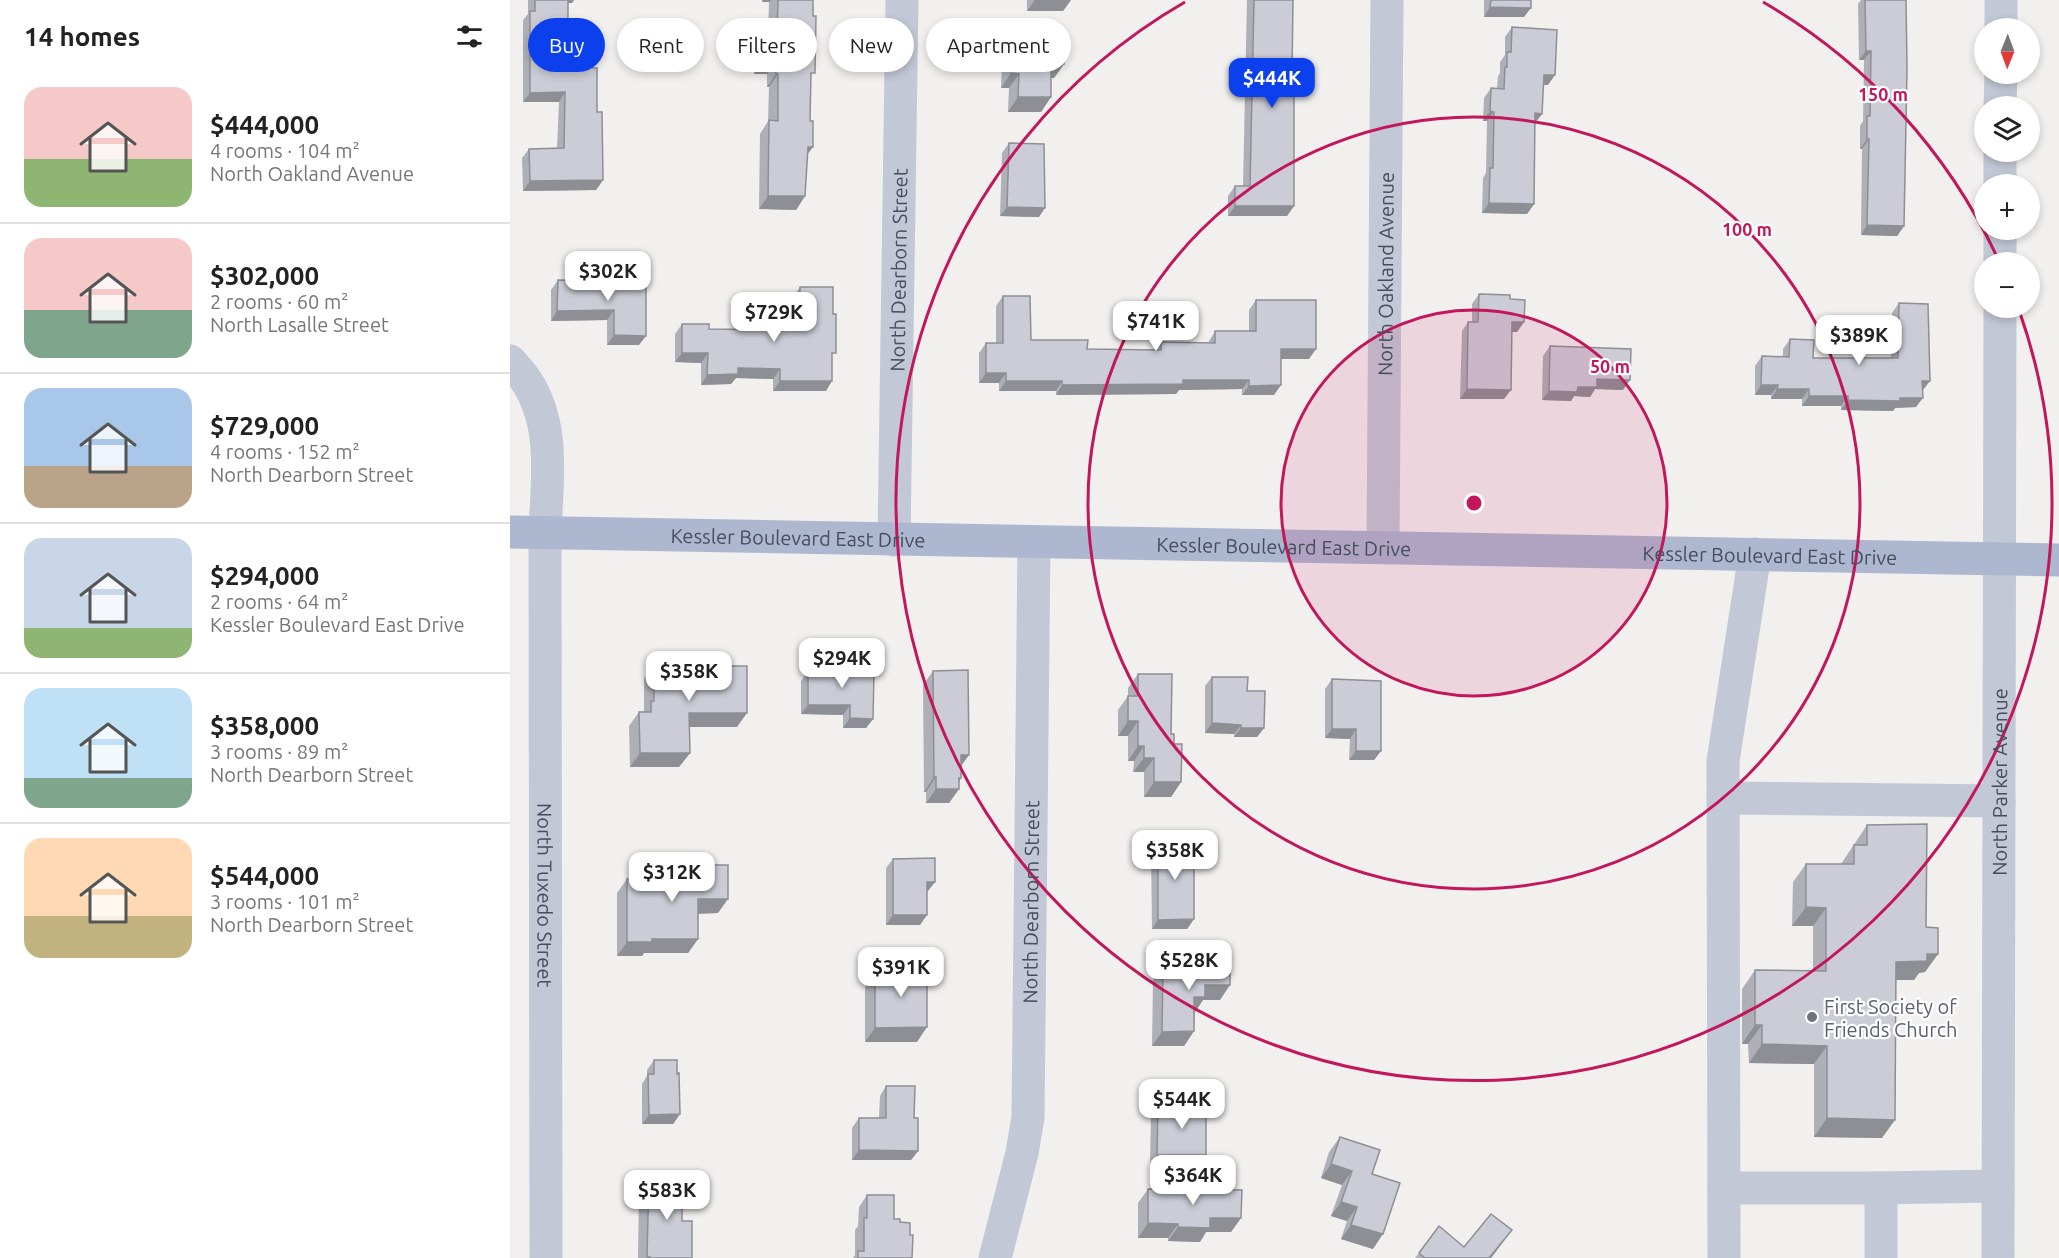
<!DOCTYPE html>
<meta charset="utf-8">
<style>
body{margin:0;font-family:Ubuntu,sans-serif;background:#f2f2f2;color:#222;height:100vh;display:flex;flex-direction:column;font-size:22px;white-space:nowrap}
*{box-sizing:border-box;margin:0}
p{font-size:20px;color:#767676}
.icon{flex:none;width:33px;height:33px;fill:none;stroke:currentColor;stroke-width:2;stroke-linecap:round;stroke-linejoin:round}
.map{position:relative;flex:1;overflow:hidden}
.details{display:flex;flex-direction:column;background:#fff;width:510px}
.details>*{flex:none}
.hud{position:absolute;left:18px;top:18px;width:570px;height:54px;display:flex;gap:12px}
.needle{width:39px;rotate:181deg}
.controls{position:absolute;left:1464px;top:18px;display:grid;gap:12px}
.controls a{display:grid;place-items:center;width:66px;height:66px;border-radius:50%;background:#fff;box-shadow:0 3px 9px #0003;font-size:30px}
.price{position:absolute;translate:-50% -51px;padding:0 14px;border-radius:12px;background:#fff;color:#222;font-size:20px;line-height:39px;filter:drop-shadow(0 2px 3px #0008)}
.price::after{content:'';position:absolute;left:50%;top:36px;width:18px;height:14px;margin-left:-9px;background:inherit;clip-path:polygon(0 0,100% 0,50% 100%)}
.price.active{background:#0d40ed;color:#fff}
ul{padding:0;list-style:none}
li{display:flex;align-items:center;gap:18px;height:150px;padding:0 24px}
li+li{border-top:2px solid #e0e0e0}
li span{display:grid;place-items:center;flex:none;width:168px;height:120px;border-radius:18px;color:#555}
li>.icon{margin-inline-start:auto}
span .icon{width:72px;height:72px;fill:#fffc;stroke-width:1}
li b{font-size:26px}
h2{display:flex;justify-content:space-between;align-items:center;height:72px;padding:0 24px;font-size:26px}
.tag{padding:0 21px;border-radius:27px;background:#fff;box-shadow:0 3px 9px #0003;font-size:21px;line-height:54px}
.tag.active{background:#0d40ed;color:#fff}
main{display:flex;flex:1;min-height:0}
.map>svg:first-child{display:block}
</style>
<main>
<section class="details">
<h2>14 homes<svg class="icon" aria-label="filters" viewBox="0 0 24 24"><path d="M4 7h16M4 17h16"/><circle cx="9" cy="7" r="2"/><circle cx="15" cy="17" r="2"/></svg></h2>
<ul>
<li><span style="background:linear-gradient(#f6c9c9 60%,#8fb573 0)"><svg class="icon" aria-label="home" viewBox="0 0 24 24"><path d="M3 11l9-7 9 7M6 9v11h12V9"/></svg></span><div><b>$444,000</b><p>4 rooms · 104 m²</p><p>North Oakland Avenue</p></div></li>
<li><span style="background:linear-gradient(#f6c9c9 60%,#7fa58c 0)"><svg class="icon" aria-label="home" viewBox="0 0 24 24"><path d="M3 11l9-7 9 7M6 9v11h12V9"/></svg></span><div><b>$302,000</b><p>2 rooms · 60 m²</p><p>North Lasalle Street</p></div></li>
<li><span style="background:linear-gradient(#a9c7e8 65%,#b9a48a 0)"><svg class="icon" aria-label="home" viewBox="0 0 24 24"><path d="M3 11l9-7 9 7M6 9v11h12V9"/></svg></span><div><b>$729,000</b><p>4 rooms · 152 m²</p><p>North Dearborn Street</p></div></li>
<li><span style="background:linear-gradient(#c9d6e8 75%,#8fb573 0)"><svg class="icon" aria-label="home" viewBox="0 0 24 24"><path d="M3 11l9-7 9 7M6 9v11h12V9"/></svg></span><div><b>$294,000</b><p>2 rooms · 64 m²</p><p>Kessler Boulevard East Drive</p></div></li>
<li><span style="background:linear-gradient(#bfe0f5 75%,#7fa58c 0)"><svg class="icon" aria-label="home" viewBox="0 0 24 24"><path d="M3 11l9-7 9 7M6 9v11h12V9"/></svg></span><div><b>$358,000</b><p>3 rooms · 89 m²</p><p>North Dearborn Street</p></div></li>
<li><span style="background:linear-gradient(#ffd9b3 65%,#c2b280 0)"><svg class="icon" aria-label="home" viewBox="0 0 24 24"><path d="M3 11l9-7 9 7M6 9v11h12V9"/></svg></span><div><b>$544,000</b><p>3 rooms · 101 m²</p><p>North Dearborn Street</p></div></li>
</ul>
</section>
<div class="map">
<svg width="1549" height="1258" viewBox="0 0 1549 1258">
<rect width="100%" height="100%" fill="#f2efef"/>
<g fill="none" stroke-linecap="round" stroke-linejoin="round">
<g stroke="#c2c8d5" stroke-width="33">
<polyline points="1491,28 1491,0"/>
<polyline points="1490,106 1491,74"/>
<polyline points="1490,184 1490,152"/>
<polyline points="1490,262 1490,230"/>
<path id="s1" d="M0 361C5 367 11 373 15 379 46 424 37 480 35 532L36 1258"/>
<path id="s2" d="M384 540 392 0"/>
<path id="s3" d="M873 547 877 0"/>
<polyline points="1213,798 1489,801"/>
<polyline points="1214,1188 1365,1188 1371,1194 1371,1258"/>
<polyline points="1365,1188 1488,1186"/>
<path id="s4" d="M485 1258 512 1153 518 1117 524 542"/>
<polyline points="1214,1258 1213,761 1245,554"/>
<path id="s5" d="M1488 1258 1490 308"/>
</g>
<path stroke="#adb7d0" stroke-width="33" id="s6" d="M0 532 1549 560"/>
</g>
<g fill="#afafb7">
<polygon points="18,0 64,0 62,3 58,3 58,67 87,112 93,180 86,190 13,191 12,158 19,149 47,148 49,102 13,102 13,20 18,14"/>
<polygon points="252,0 303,0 300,121 303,147 297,154 295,196 286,210 249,209 250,134 258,121 259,87 257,87 257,74 244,74 244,51 253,38 258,38 259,2 252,2"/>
<polygon points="517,0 561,0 553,11 517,11"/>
<polygon points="737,0 783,0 782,75 784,206 777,216 718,216 718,196 725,186 733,186"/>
<polygon points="974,0 1021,0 1014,17 974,17"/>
<polygon points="1351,0 1396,0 1394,226 1387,236 1351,235 1352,149 1350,149 1350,126 1353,121 1354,60 1349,60 1348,4"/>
<polygon points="504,20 542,42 554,64 544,78 541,78 541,97 531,112 498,112 499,88 491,88 493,35"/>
<polygon points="1002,27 1038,85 1033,85 1032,114 1025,123 1024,204 1017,214 972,213 973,178 976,173 977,121 973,121 974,98 981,88 987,88 988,76 990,73 990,62 995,55 995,37"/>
<polygon points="499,143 529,217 490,216 492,153"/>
<polygon points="48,280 136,281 129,345 97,345 97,320 41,321 41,290"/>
<polygon points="290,287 322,358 316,391 263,391 263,379 226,378 221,384 191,385 191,363 165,362 165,334 172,324 199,329 277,330 277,324 283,315 283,297"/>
<polygon points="969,294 1000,299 1014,322 1007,332 1002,332 994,399 950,399 952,331 958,322 962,322 962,304"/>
<polygon points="493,296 521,340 577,349 646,350 651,342 698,343 705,331 739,331 739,310 746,300 799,359 771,359 764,395 732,395 732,389 669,390 666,394 546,395 546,391 489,391 489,383 469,383 469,353 476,343 486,343 486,306"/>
<polygon points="1389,303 1413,390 1406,407 1385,408 1383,411 1331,410 1331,406 1292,406 1292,399 1261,399 1261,395 1245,395 1245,366 1252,356 1273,357 1273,349 1280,339 1303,358 1381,358 1382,313"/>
<polygon points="1040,346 1113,390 1085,389 1080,397 1064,396 1061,401 1032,400 1033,356"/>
<polygon points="309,662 333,672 363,719 356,728 333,728 333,715 291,714 291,681 298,671 303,671"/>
<polygon points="144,664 227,727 179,727 180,753 169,767 120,767 119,726 129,712 133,712 134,710 134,679"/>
<polygon points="423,671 451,766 451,778 449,782 449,789 439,803 416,803 416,792 414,792 413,685"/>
<polygon points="628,674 661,734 664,744 671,782 661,797 634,797 634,772 623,772 624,761 618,761 618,736 608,736 608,710 618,696 618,688"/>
<polygon points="702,677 737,691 754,728 747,737 724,737 724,734 695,733 695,686"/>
<polygon points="822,679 871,751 864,760 839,760 840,739 815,738 815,689"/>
<polygon points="1357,825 1416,927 1428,954 1415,972 1409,973 1404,980 1386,980 1372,1138 1304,1137 1304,1064 1239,1063 1238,1044 1232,1044 1232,989 1245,970 1303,971 1303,926 1282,926 1283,882 1296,864 1331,864"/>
<polygon points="648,838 684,919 677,929 642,929 641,848"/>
<polygon points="383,859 418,891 417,891 410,925 376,925 376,868"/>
<polygon points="184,865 208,913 188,914 188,939 178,953 134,953 132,956 107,956 107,893 117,879 152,879 156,873 178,873"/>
<polygon points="683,961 710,1000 693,1000 685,1012 684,1031 674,1046 642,1046 643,980 653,966 680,966"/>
<polygon points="381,963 401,972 407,1042 355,1042 355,987 365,972 375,972"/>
<polygon points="144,1060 170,1114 163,1124 132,1124 132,1084 137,1076 137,1070"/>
<polygon points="376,1086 408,1151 401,1160 342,1160 342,1128 349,1118 369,1118 370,1096"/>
<polygon points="648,1106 696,1155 689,1165 640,1165 641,1116"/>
<polygon points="830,1137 862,1174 863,1249 831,1239 837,1221 821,1216 832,1185 811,1178 819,1152"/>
<polygon points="139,1175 164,1188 182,1258 128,1258 129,1190"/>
<polygon points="638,1189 731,1218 721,1232 696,1232 690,1242 658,1241 658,1238 628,1238 628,1203"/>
<polygon points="357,1195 384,1219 390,1222 400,1235 402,1258 343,1258 345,1255 345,1230 348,1226 349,1207"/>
<polygon points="1002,1230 981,1258 905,1258 909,1253 954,1247"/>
</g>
<g fill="#8e8f95">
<polygon points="53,0 64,0 62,3 51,3"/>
<polygon points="253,0 261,0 259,2 252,2"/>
<polygon points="525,0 561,0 553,11 517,11"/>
<polygon points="980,7 1021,8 1014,17 974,17"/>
<polygon points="1356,51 1361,51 1354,60 1349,60"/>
<polygon points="253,60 266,61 257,74 244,74"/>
<polygon points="541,63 554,64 544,78 531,78"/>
<polygon points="501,73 509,74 499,88 491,88"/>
<polygon points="266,74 268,74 259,87 257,87"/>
<polygon points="1034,75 1045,75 1038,85 1027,84"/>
<polygon points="55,92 49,102 13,102 20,93"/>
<polygon points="508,97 541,97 531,112 498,112"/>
<polygon points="980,111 984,112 977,121 973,121"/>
<polygon points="1025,113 1032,114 1025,123 1018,123"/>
<polygon points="1357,139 1359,139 1352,149 1350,149"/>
<polygon points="298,147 303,147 293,160"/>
<polygon points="93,180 86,190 13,191 20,181"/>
<polygon points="258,196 295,196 286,210 249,209"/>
<polygon points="979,203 1024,204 1017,214 972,213"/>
<polygon points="725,206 784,206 777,216 718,216"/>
<polygon points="497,207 535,208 529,217 490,216"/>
<polygon points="1357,225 1394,226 1387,236 1351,235"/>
<polygon points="104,310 97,320 41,321 47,311"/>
<polygon points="1002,322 1014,322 1007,332 995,332"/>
<polygon points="104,335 136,336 129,345 97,345"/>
<polygon points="771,349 806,349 799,359 764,359"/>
<polygon points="172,353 198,353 191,363 165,362"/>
<polygon points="228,368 270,369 263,379 226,378 221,384 191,385 197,375"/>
<polygon points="476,373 496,373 489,383 469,383"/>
<polygon points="1087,379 1120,380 1113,390 1085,389 1080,397 1064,396 1061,401 1032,400 1039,391"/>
<polygon points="673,380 739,380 732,389 669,390 666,394 546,395 552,385"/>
<polygon points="270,381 322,381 316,391 263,391"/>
<polygon points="496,381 552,381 546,391 489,391"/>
<polygon points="1412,381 1420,381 1413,390"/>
<polygon points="771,385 764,395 732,395 739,386"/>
<polygon points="1251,385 1268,385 1261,395 1245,395"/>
<polygon points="957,389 1001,390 994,399 950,399"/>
<polygon points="1267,389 1299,389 1292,399 1261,399"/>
<polygon points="1299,396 1338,396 1331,406 1292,406"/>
<polygon points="1390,398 1413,398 1406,407 1385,408 1383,411 1331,410 1338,400"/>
<polygon points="298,705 340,705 333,715 291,714"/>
<polygon points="179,713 237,713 227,727 169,727"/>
<polygon points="340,718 363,719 356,728 333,728"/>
<polygon points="618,721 628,721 618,736 608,736"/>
<polygon points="702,723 731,725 724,734 695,733"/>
<polygon points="731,728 754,728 747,737 724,737"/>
<polygon points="822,729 846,729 840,739 815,738"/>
<polygon points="628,746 634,746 624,761 618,761"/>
<polygon points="846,751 871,751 864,760 839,760"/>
<polygon points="130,753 180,753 169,767 120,767"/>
<polygon points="451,755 459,755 449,769"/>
<polygon points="634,758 644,758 634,772 623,772"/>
<polygon points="424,777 426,777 416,792 414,792"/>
<polygon points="449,778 451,778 444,789 449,789 439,803 416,803 426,789"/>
<polygon points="644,782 671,782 661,797 634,797"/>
<polygon points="417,882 425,882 418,891 410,892"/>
<polygon points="188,899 218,899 208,913 177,914"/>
<polygon points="1296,907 1316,908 1303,926 1282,926"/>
<polygon points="383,915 417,915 410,925 376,925"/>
<polygon points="684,919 677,929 642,929 648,920"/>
<polygon points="142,939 188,939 178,953 134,953 132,956 107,956 117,942"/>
<polygon points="1417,954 1428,954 1415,972 1409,973 1404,980 1373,980 1386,962"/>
<polygon points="695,985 720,985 710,1000 693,1000 685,1012 684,997"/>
<polygon points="1245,1025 1252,1025 1238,1044 1232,1044"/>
<polygon points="417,1027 407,1042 355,1042 365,1028"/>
<polygon points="684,1031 674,1046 642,1046 652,1032"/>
<polygon points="1252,1044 1317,1046 1304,1064 1239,1063"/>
<polygon points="170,1114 163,1124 132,1124 139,1115"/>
<polygon points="1317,1118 1385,1120 1372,1138 1304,1137"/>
<polygon points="349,1150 408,1151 401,1160 342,1160"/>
<polygon points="647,1155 696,1155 689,1165 640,1165"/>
<polygon points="821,1164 842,1171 832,1185 811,1178"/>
<polygon points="831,1202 847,1207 837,1221 821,1216"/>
<polygon points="700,1218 731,1218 721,1232 696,1232 690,1242 658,1241 668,1227"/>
<polygon points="638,1223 668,1224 658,1238 628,1238"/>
<polygon points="841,1225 873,1234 863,1249 831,1239"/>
<polygon points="1002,1230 981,1258 979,1258"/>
</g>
<g fill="#cbccd5" stroke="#8e8f95" stroke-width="1.5">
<polygon points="25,0 58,0 58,67 87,68 87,112 92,112 93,180 20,181 19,149 54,148 55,92 20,93 20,11 25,11"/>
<polygon points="268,0 303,0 303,16 306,16 305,73 301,73 300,121 303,121 303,147 298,147 295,196 258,196 259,120 268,121 268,74 266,74 266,61 253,60 253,38 267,38"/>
<polygon points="744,0 783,0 782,75 784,75 784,206 725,206 725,186 740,186"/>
<polygon points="981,0 1021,0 1021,8 980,7"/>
<polygon points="1355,0 1396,0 1397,69 1394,226 1357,225 1359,139 1357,139 1357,116 1360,116 1361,51 1356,51"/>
<polygon points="504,20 542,21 542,42 554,42 554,64 541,63 541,97 508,97 509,74 501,73"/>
<polygon points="1002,27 1047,30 1045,75 1034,75 1032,114 1025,113 1024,204 979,203 980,168 983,168 984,112 980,111 981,88 994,89 995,67 997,67 997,52 1001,52"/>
<polygon points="499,143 534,144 535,208 497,207"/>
<polygon points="48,280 136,281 136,336 104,335 104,310 47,311"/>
<polygon points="290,287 323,287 323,314 326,314 326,353 322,353 322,381 270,381 270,369 228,368 228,374 197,375 198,353 172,353 172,324 199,324 199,329 284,330 284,314 290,313"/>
<polygon points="969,294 1000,295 1000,299 1015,300 1014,322 1002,322 1001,390 957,389 958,322 968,322"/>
<polygon points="493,296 520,296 521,340 578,340 577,349 651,350 651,342 705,343 705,331 746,331 746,300 806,300 806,349 771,349 771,385 739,386 739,380 673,380 673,384 552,385 552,381 496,381 496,373 476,373 476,343 493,343"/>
<polygon points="1389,303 1418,304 1420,381 1412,381 1413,398 1390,398 1390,401 1338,400 1338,396 1299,396 1299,389 1267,389 1268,385 1251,385 1252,356 1279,357 1280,339 1304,340 1303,358 1388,358"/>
<polygon points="1040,346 1121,349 1120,380 1087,379 1087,387 1068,387 1067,392 1039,391"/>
<polygon points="196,662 196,666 237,666 237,713 179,713 180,753 130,753 129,712 141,712 141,701 144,701 144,664"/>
<polygon points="309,662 333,663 333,672 364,673 363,719 340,718 340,705 298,705 298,671 309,671"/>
<polygon points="458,670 459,755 451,755 451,778 449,778 449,789 426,789 426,777 424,777 423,671"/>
<polygon points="628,674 662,674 661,734 664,734 664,744 672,744 671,782 644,782 644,758 634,758 634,746 628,746 628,721 618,721 618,696 628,696"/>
<polygon points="702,677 738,677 737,691 755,691 754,728 731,728 731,725 702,723"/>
<polygon points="822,679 871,681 871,751 846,751 846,729 822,729"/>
<polygon points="1417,824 1416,927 1428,928 1428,954 1417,954 1417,961 1386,962 1385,1120 1317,1118 1317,1046 1252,1044 1252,1025 1245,1025 1245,970 1316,971 1316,908 1296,907 1296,864 1344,864 1344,845 1357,845 1357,825"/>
<polygon points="648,838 675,838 675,861 684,861 684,919 648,920"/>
<polygon points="425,858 425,882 417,882 417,915 383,915 383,859"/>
<polygon points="184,865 218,865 218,899 188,899 188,939 142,939 142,942 117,942 117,879 156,879 156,873 184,873"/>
<polygon points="683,961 720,961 720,985 695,985 695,997 684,997 684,1031 652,1032 653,966 683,966"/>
<polygon points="381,963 402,963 401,972 417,972 417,1027 365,1028 365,972 382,972"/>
<polygon points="144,1060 167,1060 167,1074 169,1073 170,1114 139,1115 138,1074 144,1074"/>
<polygon points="376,1086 405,1086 404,1118 408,1118 408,1151 349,1150 349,1118 376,1118"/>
<polygon points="696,1104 696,1155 647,1155 648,1106"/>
<polygon points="830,1137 870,1150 862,1174 890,1183 873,1234 841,1225 847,1207 831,1202 842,1171 821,1164"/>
<polygon points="139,1175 164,1175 164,1188 172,1188 172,1221 182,1221 182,1258 140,1258 140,1257 137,1257"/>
<polygon points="638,1189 732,1190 731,1218 700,1218 700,1228 668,1227 668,1224 638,1223"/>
<polygon points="357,1195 384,1195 384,1219 390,1219 390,1222 400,1223 400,1235 403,1235 402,1258 348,1258 348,1251 354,1251 354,1218 357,1218"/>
<polygon points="981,1214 1002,1230 979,1258 915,1258 909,1253 929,1226 954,1247"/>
</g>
<circle cx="964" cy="503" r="193" fill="#c2185b" fill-opacity=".12"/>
<g fill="none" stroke="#c2185b" stroke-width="3">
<circle cx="964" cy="503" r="193"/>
<circle cx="964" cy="503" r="386"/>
<path d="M1253 2A578 578 0 0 1 1488 259M1509 310A578 578 0 1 1 675 2"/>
</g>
<circle fill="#6b7280" stroke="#fff" stroke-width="2" cx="1302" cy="1017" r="6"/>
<g text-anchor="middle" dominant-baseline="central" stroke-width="4.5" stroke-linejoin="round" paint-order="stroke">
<g font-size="20" fill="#464d5e" stroke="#fff">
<text stroke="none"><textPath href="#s2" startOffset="270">North Dearborn Street</textPath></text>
<text stroke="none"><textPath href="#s3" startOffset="273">North Oakland Avenue</textPath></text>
<text stroke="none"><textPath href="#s6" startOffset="288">Kessler Boulevard East Drive</textPath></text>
<text stroke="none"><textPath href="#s6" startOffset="774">Kessler Boulevard East Drive</textPath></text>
<text stroke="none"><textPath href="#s6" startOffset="1260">Kessler Boulevard East Drive</textPath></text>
<text stroke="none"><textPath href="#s5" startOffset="476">North Parker Avenue</textPath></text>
<text stroke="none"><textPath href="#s1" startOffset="544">North Tuxedo Street</textPath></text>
<text stroke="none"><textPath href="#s4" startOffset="360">North Dearborn Street</textPath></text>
</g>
<g font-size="20" fill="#5b616d" stroke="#fff" text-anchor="start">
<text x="1314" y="1006">First Society of<tspan x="1314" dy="23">Friends Church</tspan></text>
</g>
</g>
<circle cx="964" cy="503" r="9" fill="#c2185b" stroke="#fff" stroke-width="3"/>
<g font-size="18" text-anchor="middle" font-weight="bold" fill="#c2185b" stroke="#fff" stroke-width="4.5" stroke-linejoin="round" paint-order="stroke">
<text x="1373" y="101">150 m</text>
<text x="1237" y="236">100 m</text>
<text x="1100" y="373">50 m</text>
</g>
</svg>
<div class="controls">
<a><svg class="needle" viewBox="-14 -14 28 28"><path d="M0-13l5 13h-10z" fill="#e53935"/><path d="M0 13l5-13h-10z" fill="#767676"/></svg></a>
<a><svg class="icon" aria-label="layers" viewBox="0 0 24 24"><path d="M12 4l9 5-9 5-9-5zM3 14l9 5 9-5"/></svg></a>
<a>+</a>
<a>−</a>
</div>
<b class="price active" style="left:762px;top:109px">$444K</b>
<b class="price" style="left:98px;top:302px">$302K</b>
<b class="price" style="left:264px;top:343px">$729K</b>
<b class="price" style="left:646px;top:352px">$741K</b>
<b class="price" style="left:1349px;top:366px">$389K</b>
<b class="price" style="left:332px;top:689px">$294K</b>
<b class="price" style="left:179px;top:702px">$358K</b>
<b class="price" style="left:665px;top:881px">$358K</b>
<b class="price" style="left:162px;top:903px">$312K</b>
<b class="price" style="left:679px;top:991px">$528K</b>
<b class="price" style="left:391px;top:998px">$391K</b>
<b class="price" style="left:672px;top:1130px">$544K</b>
<b class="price" style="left:683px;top:1206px">$364K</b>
<b class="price" style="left:157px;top:1221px">$583K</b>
<div class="hud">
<a class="tag active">Buy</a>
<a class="tag">Rent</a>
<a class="tag">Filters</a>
<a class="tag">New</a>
<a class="tag">Apartment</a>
</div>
</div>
</main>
